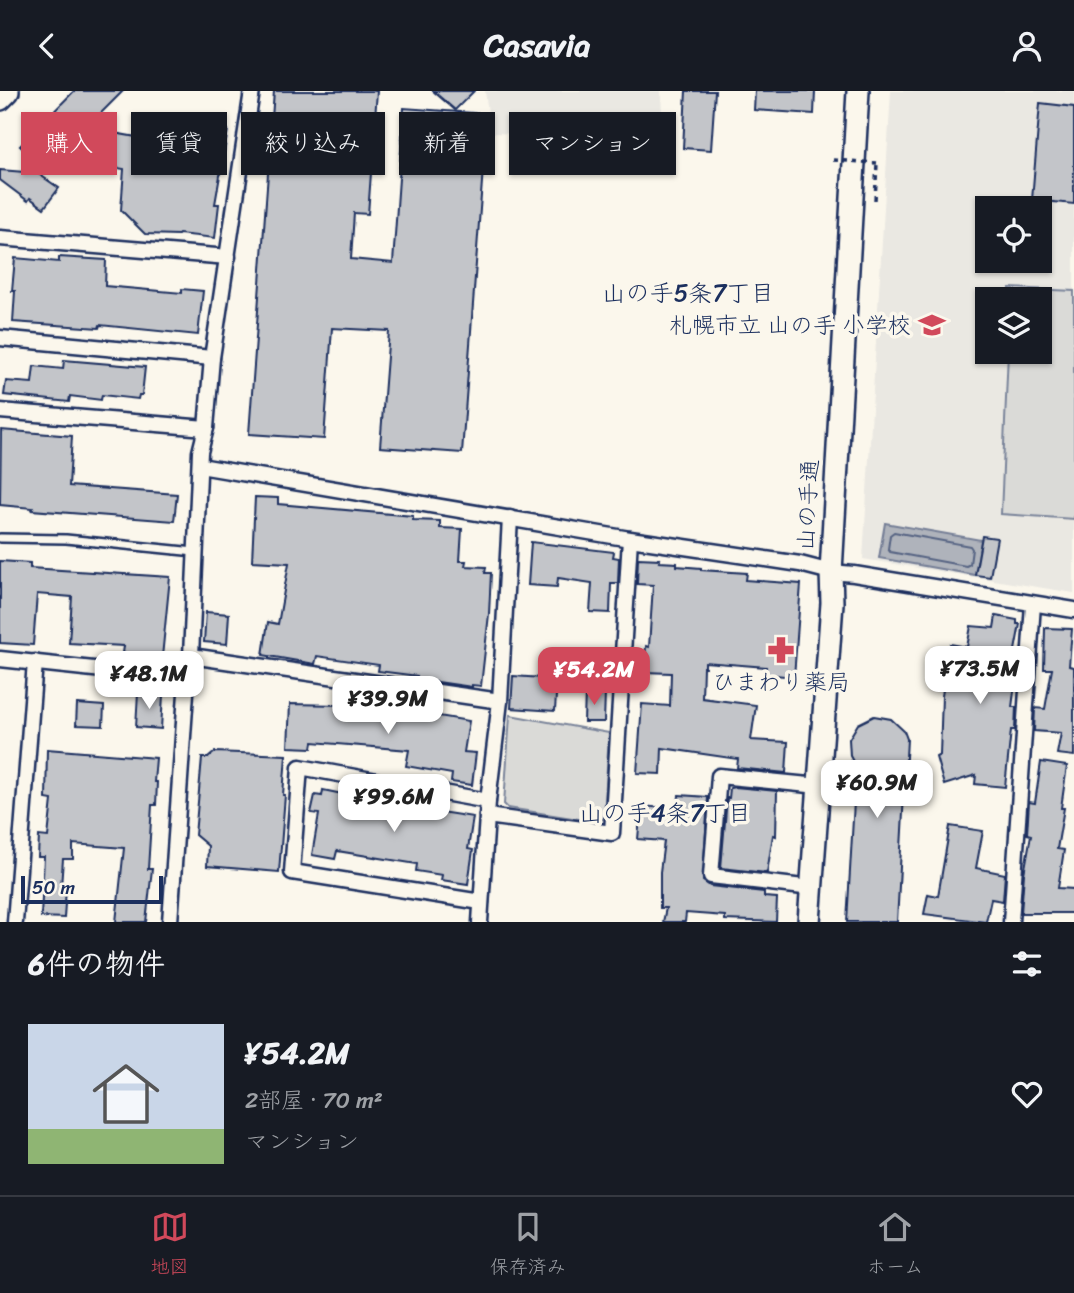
<!DOCTYPE html>
<html lang="ja">
<meta charset="utf-8">
<style>
body{margin:0;font-family:Sriracha,"Klee One",sans-serif;background:#242831;color:#f1f3f6;height:100vh;display:flex;flex-direction:column;font-size:26px;white-space:nowrap}
*{box-sizing:border-box;margin:0}
p{font-size:23px;color:#9ea1a6}
.icon{flex:none;width:38px;height:38px;fill:none;stroke:currentColor;stroke-width:2;stroke-linecap:round;stroke-linejoin:round}
.map{position:relative;height:831px;overflow:hidden}
.side{display:flex;flex-direction:column;background:#171b24;flex:1}
.side>*{flex:none}
.banner{position:absolute;left:21px;top:21px;width:700px;height:63px;display:flex;gap:14px}
.fabs{position:absolute;left:975px;top:105px;display:grid;gap:14px}
.fabs a{display:grid;place-items:center;width:77px;height:77px;border-radius:0px;background:#171b24;box-shadow:0 2px 5px #0004;font-size:35px}
.scale{position:absolute;left:21px;bottom:18px;width:142px;box-sizing:border-box;padding-left:7px;border:4px solid #1b2f5e;border-top:0;font-size:19px;line-height:24px;white-space:nowrap;color:#1b2f5e;-webkit-text-stroke:5px #fbf7ec;paint-order:stroke}
.price{position:absolute;translate:-50% -60px;padding:0 16px;border-radius:14px;background:#fff;color:#222;font-size:23px;line-height:46px;filter:drop-shadow(0 2px 4px #0008)}
.price::after{content:'';position:absolute;left:50%;top:42px;width:21px;height:16px;margin-left:-10px;background:inherit;clip-path:polygon(0 0,100% 0,50% 100%)}
.price.selected{background:#d1495b;color:#fff}
ul{padding:0;list-style:none}
li{display:flex;align-items:center;gap:21px;height:175px;padding:0 28px}
li span{display:grid;place-items:center;flex:none;width:196px;height:140px;border-radius:0px;color:#555}
li>.icon{margin-inline-start:auto}
span .icon{width:84px;height:84px;fill:#fffc;stroke-width:1}
li b{font-size:30px}
h2{display:flex;justify-content:space-between;align-items:center;height:84px;padding:0 28px;font-size:30px}
.pill{padding:0 24px;border-radius:0px;background:#171b24;box-shadow:0 2px 5px #0004;font-size:24px;line-height:63px}
.pill.selected{background:#d1495b;color:#fff}
header{display:flex;justify-content:space-between;align-items:center;height:91px;padding:0 28px;background:#171b24;font-size:32px;font-weight:800}
.tabs{display:flex;justify-content:space-around;align-items:center;height:98px;border-top:2px solid #363941;background:#171b24;font-size:19px;color:#9ea1a6}
.tabs a{display:grid;justify-items:center;gap:4px}
.tabs .selected{color:#d1495b}
.map>svg:first-child{display:block}
</style>
<header><svg class="icon" aria-label="back" viewBox="0 0 24 24"><path d="M15 5l-7 7 7 7"/></svg>Casavia<svg class="icon" aria-label="person" viewBox="0 0 24 24"><circle cx="12" cy="8" r="4"/><path d="M4 21q1-7 8-7t8 7"/></svg></header>
<div class="map">
<svg width="1074" height="831" viewBox="0 0 1074 831">
<rect width="100%" height="100%" fill="#fbf7ec"/>
<filter id="ink" filterUnits="userSpaceOnUse"><feTurbulence type="fractalNoise" baseFrequency=".0143" numOctaves="2"/><feDisplacementMap in="SourceGraphic" scale="14" xChannelSelector="R" yChannelSelector="G"/><feConvolveMatrix kernelMatrix="1 2 1 2 8 2 1 2 1" color-interpolation-filters="sRGB"/></filter>
<g filter="url(#ink)">
<g fill="#eae8e2" fill-rule="evenodd">
<polygon points="485,0 661,0 663,47 491,42"/>
<path d="M891 0H1074V502L863 468ZM987 117H1040V170H987ZM987 208H1040V261H987Z"/>
</g>
<g fill="#dadad7" stroke="#7a849a" stroke-width="2">
<polygon points="1010,197 1074,200 1074,428 1001,423 1008,261 1040,261 1040,208 1010,208"/>
<polygon points="510,624 609,642 604,727 598,731 508,717 504,713"/>
</g>
<polygon fill="#afb3bb" stroke="#747e96" stroke-width="2" points="885,432 981,449 975,484 879,467"/>
<g fill="none" stroke-linecap="round" stroke-linejoin="round">
<polygon stroke="#566483" stroke-width="2" points="894,441 970,455 972,458 970,473 966,475 890,461 888,458 890,444"/>
</g>
<g fill="#c3c5c9" stroke="#1b2f5e" stroke-width="2">
<polygon points="74,0 123,0 86,37 159,50 163,28 228,39 215,113 219,113 215,147 179,143 178,144 145,143 121,119 124,78 70,69 62,61 45,79 20,55"/>
<polygon points="274,0 377,0 368,123 354,122 351,168 393,172 404,17 487,23 462,362 380,356 389,240 332,237 324,348 249,343"/>
<polygon points="433,0 474,0 455,19"/>
<polygon points="686,0 715,0 711,59 683,57"/>
<polygon points="755,0 815,0 814,23 754,19"/>
<polygon points="1040,12 1074,16 1074,113 1032,109"/>
<polygon points="0,79 37,82 59,97 44,117 30,107 28,110 0,89"/>
<polygon points="59,166 106,169 105,195 182,202 182,198 203,200 198,244 100,234 99,237 13,231 15,200 12,200 15,167 59,171"/>
<polygon points="64,269 145,276 142,304 139,304 138,308 102,304 101,309 70,305 69,311 4,304 6,290 32,292 34,275 63,278"/>
<polygon points="1,339 72,345 69,395 177,403 174,430 32,419 33,417 0,414"/>
<polygon points="255,406 278,407 278,413 413,425 413,429 440,430 440,437 462,438 460,470 466,470 465,475 486,476 485,482 491,482 489,523 481,595 472,594 472,596 417,588 417,585 378,580 379,574 317,565 315,573 263,564 268,531 278,533 289,472 252,470"/>
<polygon points="982,445 997,447 990,486 975,484"/>
<polygon points="531,451 614,461 613,466 619,467 618,492 611,492 610,522 590,521 592,492 558,487 557,496 528,494"/>
<polygon points="638,467 660,468 659,471 677,472 677,475 701,477 701,479 747,482 746,489 801,493 794,586 765,583 766,576 705,571 705,576 703,576 702,607 756,614 751,649 788,651 786,682 737,677 738,668 662,657 661,683 637,682 642,613 670,615 671,582 644,581 646,555 649,556 653,494 637,493"/>
<polygon points="0,470 30,472 30,477 170,486 162,566 123,562 124,555 69,552 72,506 37,503 33,554 0,552"/>
<polygon points="206,521 229,523 227,553 204,551"/>
<polygon points="996,525 1017,529 1017,533 1020,533 1013,570 1018,570 1012,616 1016,616 1015,639 1011,639 1005,696 975,693 976,684 944,694 936,666 940,664 942,605 950,553 967,556 971,535 994,537"/>
<polygon points="1045,537 1072,538 1069,575 1074,576 1074,665 1057,663 1061,642 1034,640 1035,617 1045,618 1052,578 1044,578"/>
<polygon points="513,585 557,588 555,620 511,617"/>
<polygon points="585,601 605,602 604,631 584,631"/>
<polygon points="138,602 163,604 161,638 136,636"/>
<polygon points="77,613 104,615 103,635 76,634"/>
<polygon points="290,613 341,614 340,619 391,621 391,617 469,630 464,661 476,662 472,694 451,691 452,683 406,675 409,659 313,651 312,657 288,656"/>
<polygon points="874,625 891,628 904,640 907,648 897,831 847,831 856,676 850,665 849,648 858,633"/>
<polygon points="47,658 156,667 154,691 157,691 156,714 152,714 148,778 152,778 146,831 116,831 124,757 73,753 73,768 63,768 61,796 66,797 64,827 41,826 44,766 38,766 39,745 48,746 52,709 46,708"/>
<polygon points="215,661 286,664 283,704 285,704 279,781 207,775 208,755 195,744 202,667 208,667"/>
<polygon points="1041,671 1067,675 1061,717 1064,717 1057,758 1064,759 1058,797 1074,798 1074,822 1021,822 1024,783 1031,744 1027,743 1029,711 1035,712"/>
<polygon points="735,696 777,700 776,745 773,744 767,782 721,777 727,707 729,707 730,697"/>
<polygon points="323,699 352,705 361,704 415,717 473,726 468,758 473,759 468,793 441,789 442,784 416,780 417,773 337,760 335,768 312,764 319,723 311,722 315,704 322,705"/>
<polygon points="679,704 708,706 703,790 710,795 764,801 764,806 777,807 776,831 725,829 725,825 686,822 685,831 663,831 666,817 660,817 660,781 664,750 638,748 641,715 678,718"/>
<polygon points="950,735 983,740 976,777 1005,783 1003,810 991,808 986,831 924,823 928,803 938,805"/>
</g>
<g fill="none" stroke-linecap="round" stroke-linejoin="round">
<defs>
<polyline id="service" points="0,447 66,448 195,461"/>
<g id="minor">
<polyline points="0,147 228,166"/>
<polyline points="0,247 212,267"/>
<polyline points="0,320 206,337"/>
<polyline points="200,375 630,448 800,473 831,481 854,483 1074,519"/>
<polyline points="191,565 500,610"/>
<polyline points="0,568 187,588"/>
<polyline points="487,725 612,742 630,448"/>
<polyline points="812,797 711,785 719,685 819,695"/>
<polyline points="481,811 292,781 300,676 488,710"/>
<polyline points="15,831 35,571"/>
<polyline points="170,831 187,588 191,565 200,361 206,337 212,267 252,0"/>
<polyline points="480,831 488,710 500,610 510,427"/>
<polyline points="1011,831 1033,513"/>
</g>
<polyline id="secondary" points="809,831 832,512 831,481 858,0"/>
<polyline id="primary" points="0,7 7,0"/>
</defs>
<use href="#service" stroke="#1b2f5e" stroke-width="12"/>
<use href="#minor" stroke="#1b2f5e" stroke-width="19"/>
<use href="#secondary" stroke="#1b2f5e" stroke-width="26"/>
<use href="#primary" stroke="#1b2f5e" stroke-width="28"/>
<polyline stroke="#1b2f5e" stroke-width="3.5" stroke-dasharray="5 5" stroke-linecap="butt" points="875,109 877,72"/>
<use href="#service" stroke="#fbf7ec" stroke-width="7"/>
<use href="#minor" stroke="#fbf7ec" stroke-width="14"/>
<use href="#secondary" stroke="#fbf7ec" stroke-width="21"/>
<use href="#primary" stroke="#fbf7ec" stroke-width="23"/>
<polyline stroke="#1b2f5e" stroke-width="3.5" stroke-dasharray="5 5" stroke-linecap="butt" points="833,69 877,72"/>
</g>
</g>
<defs>
<symbol id="school-bare" viewBox="-9 -9 18 18"><path d="M0-5L7-2L0 1L-7-2ZM-4 1L0 2.5L4 1V4Q0 6-4 4Z" fill="#d1495b" stroke="#fbf7ec" stroke-width="2.5" paint-order="stroke"/></symbol>
<symbol id="pharmacy-bare" viewBox="-9 -9 18 18"><path d="M-2-6h4v4h4v4h-4v4h-4v-4h-4v-4h4Z" fill="#d1495b" stroke="#fbf7ec" stroke-width="2.5" paint-order="stroke"/></symbol>
</defs>
<g fill-rule="evenodd">
<use href="#school-bare" x="913" y="215" width="38" height="38"/>
<use href="#pharmacy-bare" x="762" y="540" width="38" height="38"/>
</g>
<g text-anchor="middle" dominant-baseline="central" stroke-width="7" stroke-linejoin="round" paint-order="stroke">
<g font-size="23" fill="#1b2f5e" stroke="#fbf7ec" text-anchor="end">
<text x="911" y="234">札幌市立 山の手 小学校</text>
<text x="781" y="591" text-anchor="middle">ひまわり薬局</text>
</g>
<g font-size="23" fill="#1b2f5e" stroke="#fbf7ec">
<text transform="translate(808 414) rotate(-87)">山の手通</text>
</g>
<g font-size="24" fill="#1b2f5e" stroke="#fbf7ec">
<text x="688" y="202">山の手5条7丁目</text>
<text x="665" y="722">山の手4条7丁目</text>
</g>
</g>
</svg>
<div class="fabs">
<a><svg class="icon" aria-label="locate" viewBox="0 0 24 24"><circle cx="12" cy="12" r="6"/><path d="M12 2v4M12 18v4M2 12h4M18 12h4"/></svg></a>
<a><svg class="icon" aria-label="layers" viewBox="0 0 24 24"><path d="M12 4l9 5-9 5-9-5zM3 14l9 5 9-5"/></svg></a>
</div>
<div class="scale">50 m</div>
<b class="price" style="left:980px;top:615px">¥73.5M</b>
<b class="price selected" style="left:594px;top:616px">¥54.2M</b>
<b class="price" style="left:149px;top:620px">¥48.1M</b>
<b class="price" style="left:388px;top:645px">¥39.9M</b>
<b class="price" style="left:877px;top:729px">¥60.9M</b>
<b class="price" style="left:394px;top:743px">¥99.6M</b>
<div class="banner">
<a class="pill selected">購入</a>
<a class="pill">賃貸</a>
<a class="pill">絞り込み</a>
<a class="pill">新着</a>
<a class="pill">マンション</a>
</div>
</div>
<section class="side">
<h2>6件の物件<svg class="icon" aria-label="filters" viewBox="0 0 24 24"><path d="M4 7h16M4 17h16"/><circle cx="9" cy="7" r="2"/><circle cx="15" cy="17" r="2"/></svg></h2>
<ul>
<li><span style="background:linear-gradient(#c9d6e8 75%,#8fb573 0)"><svg class="icon" aria-label="home" viewBox="0 0 24 24"><path d="M3 11l9-7 9 7M6 9v11h12V9"/></svg></span><div><b>¥54.2M</b><p>2部屋 · 70 m²</p><p>マンション</p></div><svg class="icon" aria-label="heart" viewBox="0 0 24 24"><path d="M12 20l-8-8c-3-5 5-10 8-4 3-6 11-1 8 4z"/></svg></li>
</ul>
</section>
<nav class="tabs">
<a class="selected"><svg class="icon" aria-label="map" viewBox="0 0 24 24"><path d="M3 6l6-2 6 2 6-2v14l-6 2-6-2-6 2zM9 4v14M15 6v14"/></svg>地図</a>
<a><svg class="icon" aria-label="saved" viewBox="0 0 24 24"><path d="M7 4h10v16l-5-4-5 4z"/></svg>保存済み</a>
<a><svg class="icon" aria-label="home" viewBox="0 0 24 24"><path d="M3 11l9-7 9 7M6 9v11h12V9"/></svg>ホーム</a>
</nav>
